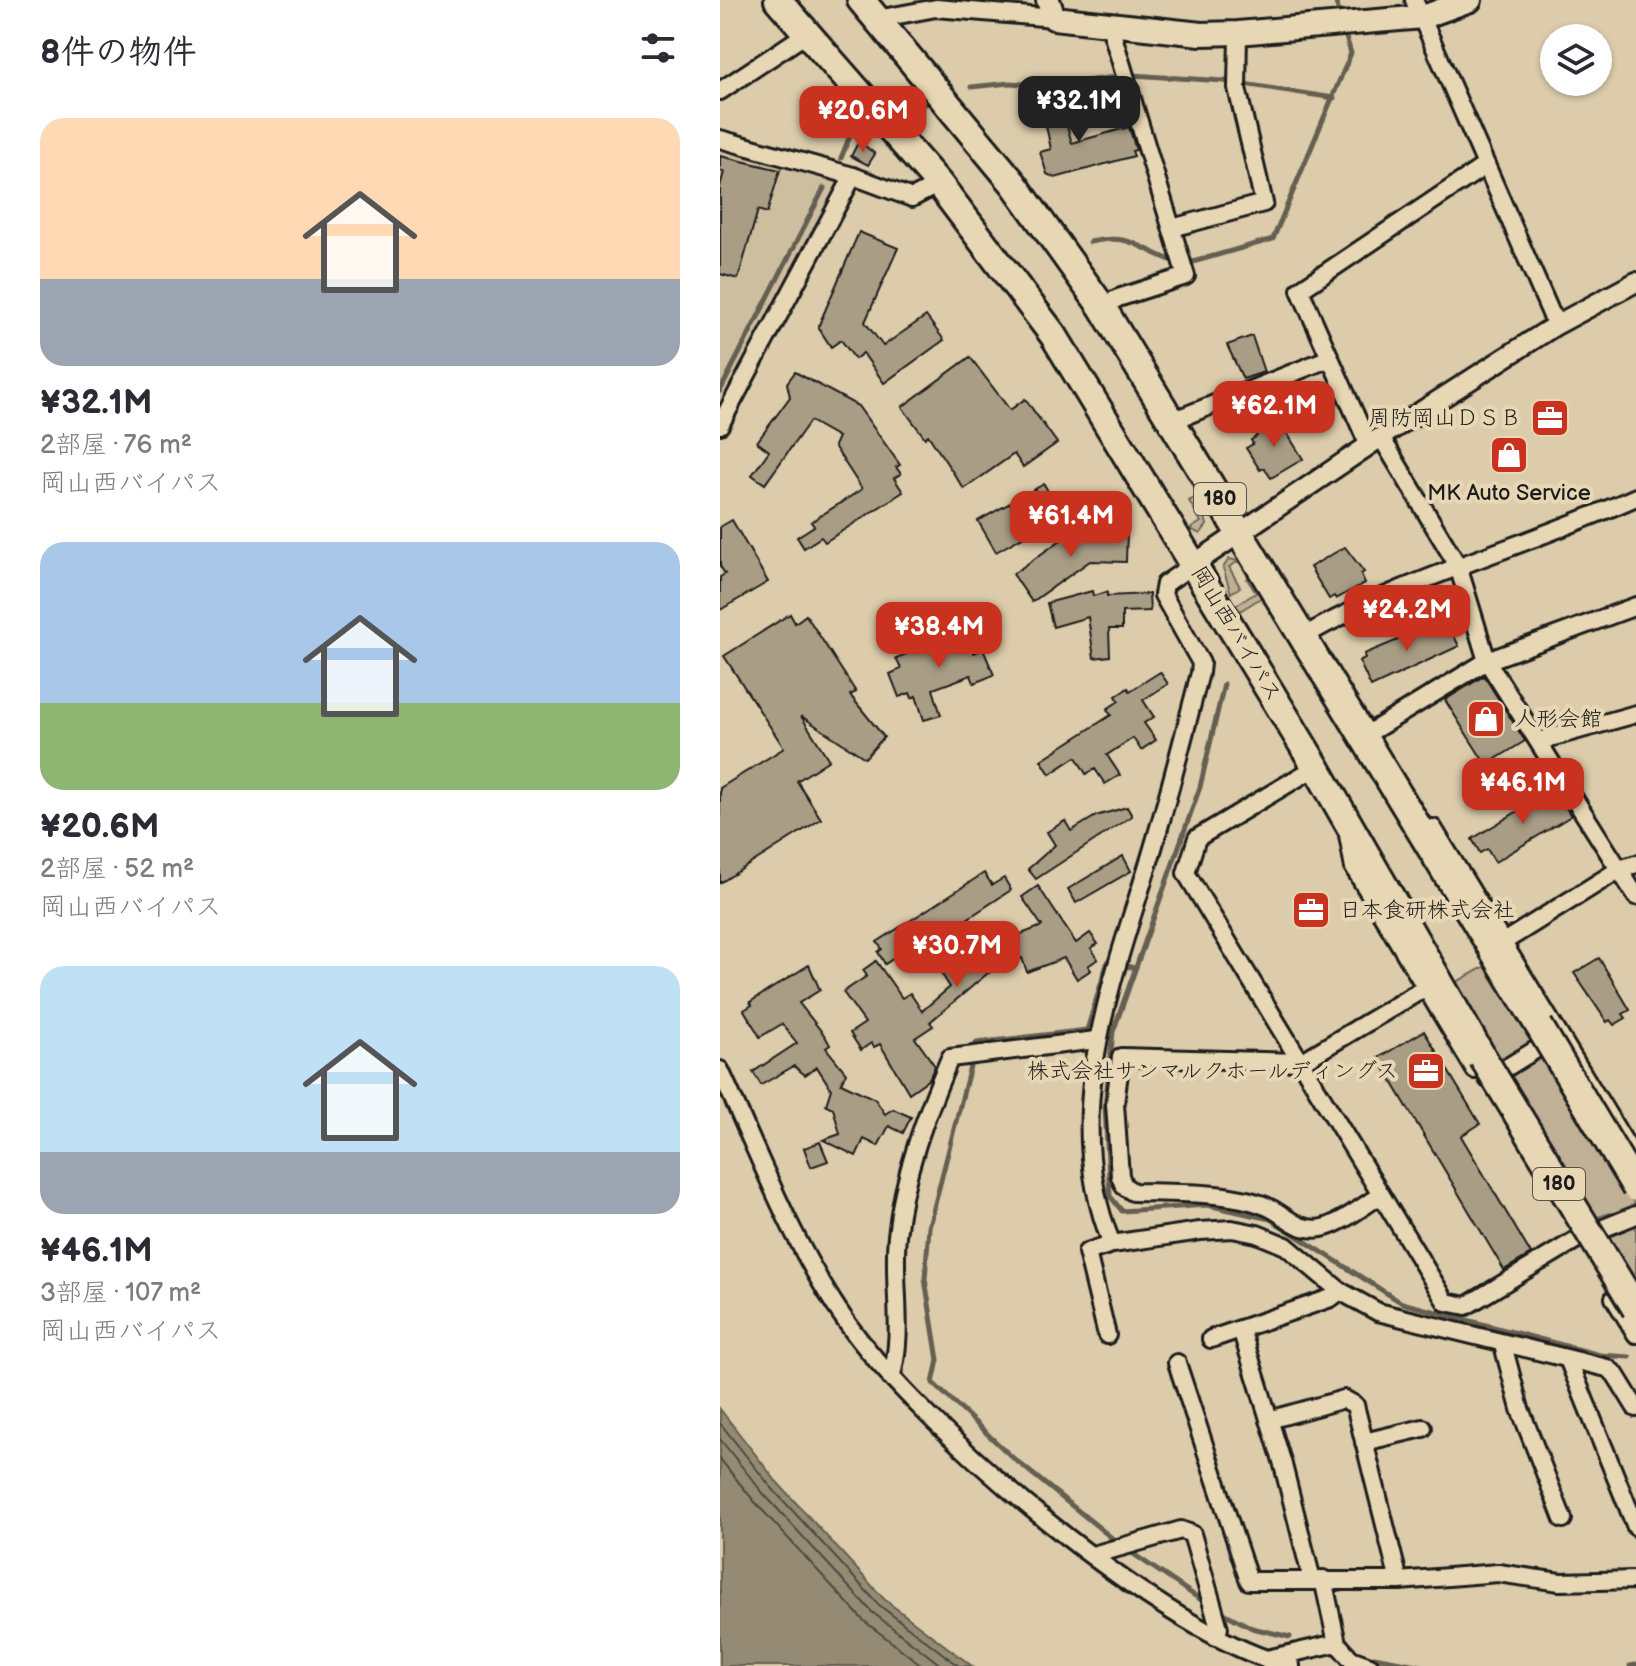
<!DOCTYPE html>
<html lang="ja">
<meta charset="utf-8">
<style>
body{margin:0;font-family:"Balsamiq Sans","Klee One",sans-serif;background:#f7f7f7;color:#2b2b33;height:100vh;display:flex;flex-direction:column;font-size:30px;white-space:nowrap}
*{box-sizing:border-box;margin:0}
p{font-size:26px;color:#7c7c81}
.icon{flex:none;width:44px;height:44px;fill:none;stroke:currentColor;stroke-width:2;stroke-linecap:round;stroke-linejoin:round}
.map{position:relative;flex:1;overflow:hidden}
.details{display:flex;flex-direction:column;background:#fff;width:720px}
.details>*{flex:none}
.buttons{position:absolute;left:820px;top:24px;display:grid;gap:16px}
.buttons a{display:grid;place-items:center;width:72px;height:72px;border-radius:50%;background:#fff;box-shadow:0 2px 6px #0004;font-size:40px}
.price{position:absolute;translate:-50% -68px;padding:0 18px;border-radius:16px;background:#c8321e;color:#fff;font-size:26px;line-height:52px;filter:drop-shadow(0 2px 4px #0008)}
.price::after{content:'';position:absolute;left:50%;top:48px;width:24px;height:18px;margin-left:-12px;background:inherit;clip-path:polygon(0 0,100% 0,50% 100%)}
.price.on{background:#222;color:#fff}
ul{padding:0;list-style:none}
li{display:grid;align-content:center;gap:16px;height:424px;padding:0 40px}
li span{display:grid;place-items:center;height:248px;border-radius:24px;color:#555}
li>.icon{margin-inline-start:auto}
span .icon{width:144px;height:144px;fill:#fffc;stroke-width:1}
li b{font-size:34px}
h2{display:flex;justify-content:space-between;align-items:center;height:96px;padding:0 40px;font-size:34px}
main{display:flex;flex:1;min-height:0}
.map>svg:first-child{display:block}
</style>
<main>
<section class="details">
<h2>8件の物件<svg class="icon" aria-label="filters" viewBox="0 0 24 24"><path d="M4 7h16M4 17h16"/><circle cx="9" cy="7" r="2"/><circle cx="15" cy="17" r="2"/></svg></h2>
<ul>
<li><span style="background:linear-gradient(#ffd9b3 65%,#9aa5b1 0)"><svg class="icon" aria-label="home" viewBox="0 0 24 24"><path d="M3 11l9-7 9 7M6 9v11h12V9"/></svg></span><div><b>¥32.1M</b><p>2部屋 · 76 m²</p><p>岡山西バイパス</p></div></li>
<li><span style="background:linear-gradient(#a9c7e8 65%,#8fb573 0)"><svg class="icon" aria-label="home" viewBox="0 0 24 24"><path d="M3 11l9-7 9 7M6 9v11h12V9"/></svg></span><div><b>¥20.6M</b><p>2部屋 · 52 m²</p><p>岡山西バイパス</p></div></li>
<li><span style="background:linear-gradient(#bfe0f5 75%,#9aa5b1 0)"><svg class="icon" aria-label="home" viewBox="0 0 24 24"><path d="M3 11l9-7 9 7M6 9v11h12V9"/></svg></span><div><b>¥46.1M</b><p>3部屋 · 107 m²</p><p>岡山西バイパス</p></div></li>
</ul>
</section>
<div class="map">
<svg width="916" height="1666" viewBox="0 0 916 1666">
<rect width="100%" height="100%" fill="#dcccab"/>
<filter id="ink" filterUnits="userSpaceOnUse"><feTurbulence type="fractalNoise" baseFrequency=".0125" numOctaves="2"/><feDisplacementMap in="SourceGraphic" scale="16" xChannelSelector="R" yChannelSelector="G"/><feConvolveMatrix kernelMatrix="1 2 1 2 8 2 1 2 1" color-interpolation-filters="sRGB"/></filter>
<g filter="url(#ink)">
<polygon fill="#cdbea0" points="0,149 119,183 0,410"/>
<g fill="#c0b196" stroke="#6e6659" stroke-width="2">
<polygon points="480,495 487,525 480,534 470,529 481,522 469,501"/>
<polygon points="509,559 519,561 509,567 520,587 511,593 503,568"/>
<polygon points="535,574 547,594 520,611 516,605 536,593 527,579"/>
<polygon points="769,964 815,1041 779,1062 731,985"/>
<polygon points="824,1055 916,1205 916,1208 894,1215 890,1213 878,1217 878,1222 788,1077"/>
<polygon points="916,1225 916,1288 885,1237"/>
</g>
<polygon fill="#958b75" stroke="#655f51" stroke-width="2" points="0,1409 56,1481 165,1600 252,1666 0,1666"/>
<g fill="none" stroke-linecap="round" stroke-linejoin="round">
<g stroke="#4c4840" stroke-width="2">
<polyline points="0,1423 50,1486 159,1605 239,1666"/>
<polyline points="0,1439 42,1492 152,1612 222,1666"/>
<polyline points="0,1459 34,1501 144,1621 203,1666"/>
</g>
<g stroke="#655f51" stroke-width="5">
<polyline points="615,0 620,15"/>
<polyline points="251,87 290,83 327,86 412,75 504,81 614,98"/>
<polyline points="180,113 209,103"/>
<polyline points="121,158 130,136"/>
<path d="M370 242C413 232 419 250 456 262"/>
<polyline points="466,264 553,239 631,53 624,31"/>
<polyline points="0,391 104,188"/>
<polyline points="504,684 480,787 393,1032 385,1107 390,1196 402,1211 487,1205 550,1219 682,1303 880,1355 910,1357"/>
<polyline points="398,1543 293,1458 213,1383 218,1360 205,1279 209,1227 256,1043 367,1030 388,961 414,968"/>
<polyline points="406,1549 487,1604"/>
<polyline points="500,1611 532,1628 570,1637"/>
<polyline points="654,1657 702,1666"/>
<polyline points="910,1666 916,1665"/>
</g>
</g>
<g fill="#a99e85" stroke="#1c1c1c" stroke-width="2">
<polygon points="337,93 352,143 409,127 416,150 412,151 414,156 335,178 327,174 320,152 331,149 320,98"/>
<polygon points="139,141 155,154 148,165 131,156"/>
<polygon points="0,156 60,170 47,213 38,210 18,279 0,274 0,187 4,172 0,171"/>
<polygon points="139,232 178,248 145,322 163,346 206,316 224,340 164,383 143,353 135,359 121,340 111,347 98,327"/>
<polygon points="532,336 544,372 523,379 507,345"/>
<polygon points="250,357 290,410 305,399 337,443 303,467 294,454 244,489 208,435 205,438 182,407"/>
<polygon points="75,372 138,406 180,465 176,467 181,474 174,478 183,492 105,542 101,537 84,548 77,537 94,526 91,522 142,489 114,446 118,437 90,421 45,484 32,475 49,451 37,442 70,397 67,383"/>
<polygon points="557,417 583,459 551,478 544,468 540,470 526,448 533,444 531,440 537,436 534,431"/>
<polygon points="324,484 341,515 276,552 258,521"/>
<polygon points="12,520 48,582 0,610 0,577 5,574 0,566 0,527"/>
<polygon points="355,530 407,531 406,562 370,561 312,602 293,574"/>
<polygon points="625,547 644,572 641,574 645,583 616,599 614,596 609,599 590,567"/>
<polygon points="372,591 373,596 387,592 387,596 429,594 430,611 402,612 402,629 389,629 390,656 374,658 368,617 333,627 327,603"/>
<polygon points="70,614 75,623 86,615 136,692 130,695 164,737 145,758 81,716 109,760 77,781 101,819 0,883 0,788 64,748 4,656"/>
<polygon points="721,622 725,630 730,628 739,646 651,687 639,661 645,658 644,654"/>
<polygon points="245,631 254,653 263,649 274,675 254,683 251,675 213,689 221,715 204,720 196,696 192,698 190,693 179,697 170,674 181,669 176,658"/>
<polygon points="440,672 448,684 423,700 434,717 424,723 436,740 421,750 413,738 387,755 400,775 385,784 375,769 366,774 356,757 330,774 321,760 391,715 387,709 399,701 396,696 408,688 410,691"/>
<polygon points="764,676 805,741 766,765 725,700"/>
<polygon points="834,789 851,816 775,862 767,849 760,853 752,839"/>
<polygon points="407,807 412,816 316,879 308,869 335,845 327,832 345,821 351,831 376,816"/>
<polygon points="403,856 411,871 356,903 348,889"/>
<polygon points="264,873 272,885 284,878 291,890 215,940 211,934 165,964 158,952 162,949 157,942"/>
<polygon points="318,886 356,943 370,933 378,944 371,948 378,959 368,966 371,970 357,979 344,958 307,972 302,958 268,973 210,1022 213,1026 195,1038 215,1066 209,1079 189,1093 160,1044 154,1047 151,1043 141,1050 130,1033 145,1023 123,992 147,976 143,970 156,961 182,998 190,993 202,1011 230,987 221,973 245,955 284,937 286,940 322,926 302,897"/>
<polygon points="879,958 910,1010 903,1014 906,1018 894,1025 890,1020 887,1022 854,973"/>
<polygon points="89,965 100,990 79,1003 105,1036 110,1045 106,1048 126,1073 121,1083 155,1099 165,1114 173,1109 191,1117 183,1133 169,1126 158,1146 144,1139 136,1156 103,1140 120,1134 113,1108 106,1105 111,1089 97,1067 85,1075 74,1066 41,1085 33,1072 77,1043 62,1024 40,1037 24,1010 32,1005 30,1002"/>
<polygon points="704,1031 760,1124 741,1136 811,1254 784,1270 658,1058"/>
<polygon points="100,1142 108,1161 91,1167 84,1148"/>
</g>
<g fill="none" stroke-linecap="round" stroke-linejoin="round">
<defs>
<g id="minor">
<polyline points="694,0 836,325"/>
<polyline points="157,19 216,8 334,18"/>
<polyline points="0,91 86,34"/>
<polyline points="0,139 133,176 192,198 219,184"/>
<polyline points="452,228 544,203 517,88 518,33"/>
<polyline points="382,307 398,298 466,276 389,23"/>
<polyline points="452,421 610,358"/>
<polyline points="0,425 133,176"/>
<polyline points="661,437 738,566 767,661 916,896"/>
<polyline points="649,446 580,290 766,165"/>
<path d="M474 564 445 584 443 595 481 663 480 673C464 734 449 795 431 855 393 980 338 1115 392 1244L480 1231 512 1229 537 1234 566 1246 620 1291 658 1312 887 1368 895 1374 916 1408"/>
<path d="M584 636C688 577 807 546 916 497"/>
<polyline points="644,736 767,661 916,606"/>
<polyline points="819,741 916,714"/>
<polyline points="596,767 477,838 466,873 726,1302 746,1306 859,1238 916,1215"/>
<polyline points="713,828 916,1161"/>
<polyline points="628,835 634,868 755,1070"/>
<polyline points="785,941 900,869 916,864"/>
<path d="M0 1070C39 1154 72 1244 125 1320 197 1425 448 1640 571 1666"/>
<polyline points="768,1079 833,1039"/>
<path d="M661 1195C644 1205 621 1224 602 1228 580 1232 570 1219 552 1209 518 1191 452 1193 413 1192L404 1186 400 1176 395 1104 401 1057 581 1062 705 988"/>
<polyline points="894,1298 916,1334"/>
<polyline points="521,1329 562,1461 592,1580"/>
<polyline points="387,1335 367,1252 392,1244"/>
<polyline points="491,1339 611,1298 620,1291"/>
<polyline points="783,1345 800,1409 843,1519"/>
<polyline points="848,1359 916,1527"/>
<polyline points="457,1363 529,1581 679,1581 778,1573 840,1582 916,1580"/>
<path d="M171 1378C185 1331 172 1284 177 1236 183 1175 206 1114 230 1058L376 1040"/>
<polyline points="549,1420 624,1399 635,1405 679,1581"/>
<polyline points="644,1442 703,1428"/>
<polyline points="373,1555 461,1530 472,1534 499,1628 496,1637"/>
<polyline points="603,1579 617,1643"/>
<polyline points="547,1659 617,1643 631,1659 650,1666"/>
</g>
<polyline id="tertiary" points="474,564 661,437 836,325 916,282"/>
<polyline id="secondary" points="328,0 334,18 481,34 518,33 703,17 750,0"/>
<g id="trunk">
<polyline points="58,0 219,184 334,336 596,767 763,1058"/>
<polyline points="141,0 294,184 382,307 819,1026"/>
</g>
</defs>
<use href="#minor" stroke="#1c1c1c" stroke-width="22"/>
<use href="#tertiary" stroke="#1c1c1c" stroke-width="24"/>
<use href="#secondary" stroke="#1c1c1c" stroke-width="28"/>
<use href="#trunk" stroke="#1c1c1c" stroke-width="32"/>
<use href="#minor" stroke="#e8d7b4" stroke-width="16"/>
<use href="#tertiary" stroke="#e8d7b4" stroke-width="18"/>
<use href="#secondary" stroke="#e8d7b4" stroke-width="22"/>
<use href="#trunk" stroke="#e8d7b4" stroke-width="26"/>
<defs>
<g id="trunk-bridge">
<polyline points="819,1026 916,1188"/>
<polyline points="763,1058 916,1309"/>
</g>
</defs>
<use href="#trunk-bridge" stroke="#1c1c1c" stroke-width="32" stroke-linecap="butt"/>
<use href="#trunk-bridge" stroke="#e8d7b4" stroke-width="26"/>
</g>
</g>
<defs>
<symbol id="office-square" viewBox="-11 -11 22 22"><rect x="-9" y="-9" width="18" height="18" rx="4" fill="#c8321e" stroke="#e8d7b4"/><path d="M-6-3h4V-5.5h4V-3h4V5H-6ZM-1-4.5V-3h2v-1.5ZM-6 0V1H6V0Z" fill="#fff"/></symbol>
<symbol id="shop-square" viewBox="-11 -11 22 22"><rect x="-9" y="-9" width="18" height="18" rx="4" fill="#c8321e" stroke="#e8d7b4"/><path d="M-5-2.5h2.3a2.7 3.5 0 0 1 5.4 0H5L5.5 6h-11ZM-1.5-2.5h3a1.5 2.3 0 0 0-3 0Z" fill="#fff"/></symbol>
</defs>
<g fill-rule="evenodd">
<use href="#office-square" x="808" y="396" width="44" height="44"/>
<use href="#shop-square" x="767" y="433" width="44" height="44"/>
<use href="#shop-square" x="744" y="697" width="44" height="44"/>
<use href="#office-square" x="569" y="888" width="44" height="44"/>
<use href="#office-square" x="684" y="1049" width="44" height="44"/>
</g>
<g text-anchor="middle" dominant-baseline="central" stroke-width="8" stroke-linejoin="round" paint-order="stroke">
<g fill="#e8d7b4" stroke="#59544a" stroke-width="2">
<rect x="474" y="483" width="52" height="32" rx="6"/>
<rect x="813" y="1168" width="52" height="32" rx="6"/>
</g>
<g font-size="20" font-weight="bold" fill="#1c1c1c">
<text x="500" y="499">180</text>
<text x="839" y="1184">180</text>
</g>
<g font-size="22" fill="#1c1c1c" stroke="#e8d7b4" text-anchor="end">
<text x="802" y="418">周防岡山ＤＳＢ</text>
<text x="789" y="493" text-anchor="middle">MK Auto Service</text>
<text x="794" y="719" text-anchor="start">人形会館</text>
<text x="619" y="910" text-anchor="start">日本食研株式会社</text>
<text x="678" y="1071">株式会社サンマルクホールディングス</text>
</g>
<g font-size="22" fill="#1c1c1c" stroke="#e8d7b4">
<text transform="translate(516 634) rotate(59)">岡山西バイパス</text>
</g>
</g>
</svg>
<div class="buttons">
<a><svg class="icon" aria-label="layers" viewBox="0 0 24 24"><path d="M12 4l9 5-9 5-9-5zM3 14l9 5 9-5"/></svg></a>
</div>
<b class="price on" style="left:359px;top:144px">¥32.1M</b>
<b class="price" style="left:143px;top:154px">¥20.6M</b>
<b class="price" style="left:554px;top:449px">¥62.1M</b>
<b class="price" style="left:351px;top:559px">¥61.4M</b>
<b class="price" style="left:687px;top:653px">¥24.2M</b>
<b class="price" style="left:219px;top:670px">¥38.4M</b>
<b class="price" style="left:803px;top:826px">¥46.1M</b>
<b class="price" style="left:237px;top:989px">¥30.7M</b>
</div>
</main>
